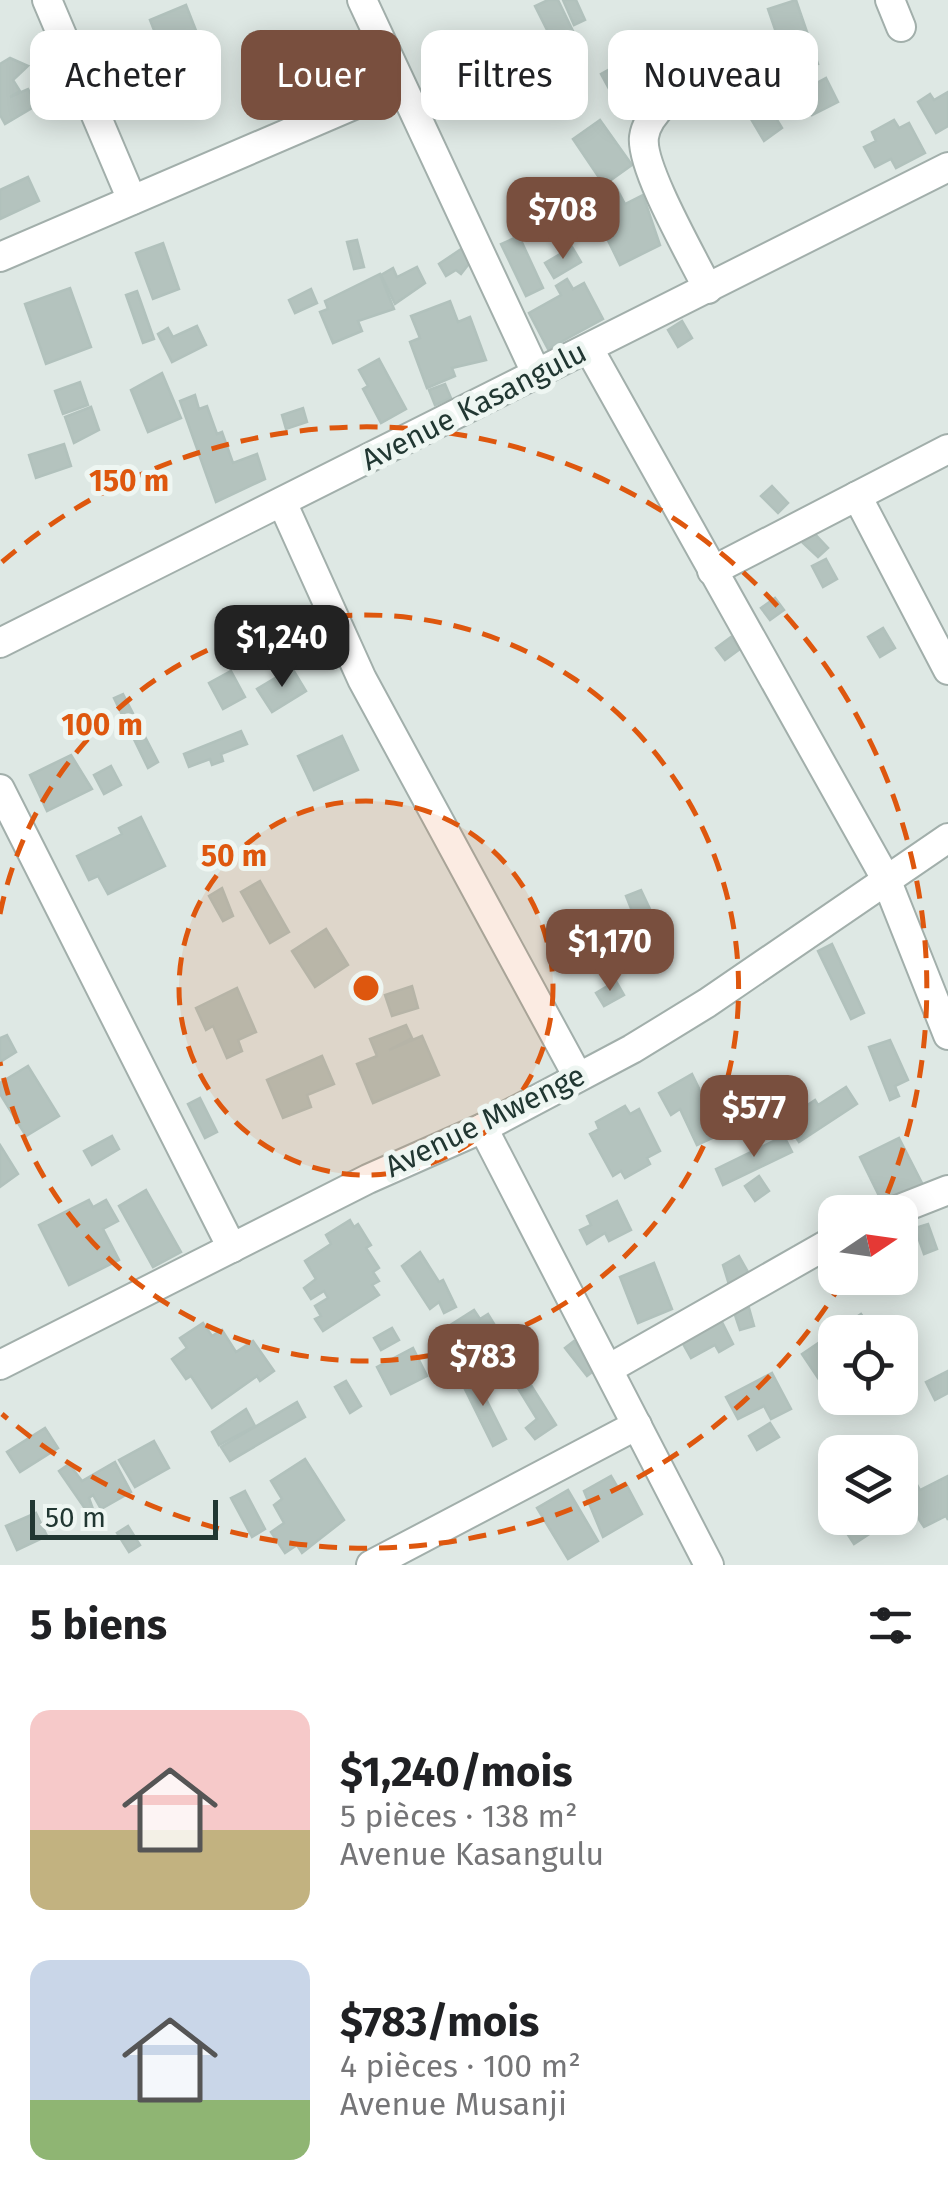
<!DOCTYPE html>
<html lang="fr">
<meta charset="utf-8">
<style>
body{margin:0;font-family:"Fira Sans",sans-serif;background:#f2f2f2;color:#202124;height:100vh;display:flex;flex-direction:column;font-size:38px;white-space:nowrap}
*{box-sizing:border-box;margin:0}
p{font-size:32px;color:#757577}
.icon{flex:none;width:55px;height:55px;fill:none;stroke:currentColor;stroke-width:2;stroke-linecap:round;stroke-linejoin:round}
.map{position:relative;height:1565px;overflow:hidden}
.drawer{display:flex;flex-direction:column;background:#fff;flex:1}
.drawer>*{flex:none}
.banner{position:absolute;left:30px;top:30px;width:890px;height:90px;display:flex;gap:20px}
.needle{width:65px;rotate:77deg}
.fabs{position:absolute;left:818px;top:1195px;display:grid;gap:20px}
.fabs a{display:grid;place-items:center;width:100px;height:100px;border-radius:20px;background:#fff;box-shadow:0 5px 25px #0003;font-size:50px}
.scale{position:absolute;left:30px;bottom:25px;width:188px;box-sizing:border-box;padding-left:10px;border:5px solid #213732;border-top:0;font-size:28px;line-height:35px;white-space:nowrap;color:#213732;-webkit-text-stroke:8px #eef6f2;paint-order:stroke}
.price{position:absolute;translate:-50% -85px;padding:0 22px;border-radius:20px;background:#794f3e;color:#fff;font-size:32px;line-height:65px;filter:drop-shadow(0 2px 5px #0008)}
.price::after{content:'';position:absolute;left:50%;top:60px;width:30px;height:22px;margin-left:-15px;background:inherit;clip-path:polygon(0 0,100% 0,50% 100%)}
.price.on{background:#222;color:#fff}
ul{padding:0;list-style:none}
li{display:flex;align-items:center;gap:30px;height:250px;padding:0 30px}
li span{display:grid;place-items:center;flex:none;width:280px;height:200px;border-radius:20px;color:#555}
li>.icon{margin-inline-start:auto}
span .icon{width:120px;height:120px;fill:#fffc;stroke-width:1}
li b{font-size:42px}
h2{display:flex;justify-content:space-between;align-items:center;height:120px;padding:0 30px;font-size:42px}
.tag{padding:0 35px;border-radius:20px;background:#fff;box-shadow:0 5px 25px #0003;font-size:35px;line-height:90px}
.tag.on{background:#794f3e;color:#fff}
.map>svg:first-child{display:block}
</style>
<div class="map">
<svg width="948" height="1565" viewBox="0 0 948 1565">
<rect width="100%" height="100%" fill="#dee8e4"/>
<g fill="#b4c3be" stroke="#b1c1bc" stroke-width="2.5">
<polygon points="548,0 558,0 573,31 552,40 535,6"/>
<polygon points="563,0 576,0 585,20 574,25"/>
<polygon points="796,0 818,64 790,73 768,9"/>
<polygon points="186,5 197,33 161,48 150,20"/>
<polygon points="576,43 583,56 566,65 559,51"/>
<polygon points="644,50 667,91 650,101 647,95 620,109 601,74"/>
<polygon points="10,58 28,66 13,80 20,91 10,97 28,89 37,105 5,124 0,115 0,64"/>
<polygon points="145,70 151,87 126,97 119,81"/>
<polygon points="826,78 838,102 812,115 800,92"/>
<polygon points="561,82 570,98 543,112 535,95"/>
<polygon points="791,91 797,103 774,115 782,128 764,141 745,109 763,97 767,103"/>
<polygon points="948,92 948,126 936,133 918,102 930,94 934,100"/>
<polygon points="600,120 632,165 604,185 573,139"/>
<polygon points="894,120 899,128 909,123 925,153 896,168 891,159 875,167 864,147 876,141 872,132"/>
<polygon points="28,177 39,201 0,219 0,190"/>
<polygon points="617,189 625,204 643,195 660,245 620,265 602,228 596,231 583,206"/>
<polygon points="519,236 543,288 526,296 501,244"/>
<polygon points="357,240 364,267 354,269 347,242"/>
<polygon points="163,243 179,289 153,299 136,253"/>
<polygon points="464,247 471,261 461,274 456,270 446,276 439,264"/>
<polygon points="572,247 581,262 554,278 545,263"/>
<polygon points="417,267 425,283 395,304 381,275 393,268 397,277"/>
<polygon points="380,274 394,309 358,321 362,331 333,343 320,312 328,309 325,301"/>
<polygon points="567,279 573,289 584,283 603,319 548,349 529,313 561,295 556,286"/>
<polygon points="70,288 91,347 46,364 25,304"/>
<polygon points="311,289 317,303 295,313 289,300"/>
<polygon points="137,291 154,339 143,343 126,295"/>
<polygon points="450,301 458,322 470,317 486,360 452,368 455,376 427,388 410,342 420,338 411,316"/>
<polygon points="682,321 692,338 678,347 668,330"/>
<polygon points="197,326 206,345 172,362 158,334 168,328 173,337"/>
<polygon points="379,359 406,409 381,423 363,389 368,386 359,370"/>
<polygon points="162,373 181,418 148,432 131,390"/>
<polygon points="80,382 88,405 63,414 55,391"/>
<polygon points="445,384 451,398 435,405 429,390"/>
<polygon points="195,395 199,409 207,406 217,434 222,432 233,463 257,454 265,479 216,502 180,401"/>
<polygon points="91,407 99,430 74,443 65,417"/>
<polygon points="303,408 307,422 286,429 282,415"/>
<polygon points="64,444 71,466 36,478 29,455"/>
<polygon points="772,486 788,503 778,513 761,496"/>
<polygon points="814,533 828,548 818,557 803,543"/>
<polygon points="826,559 837,579 823,587 812,566"/>
<polygon points="775,598 784,610 770,620 761,608"/>
<polygon points="883,628 895,648 880,657 868,637"/>
<polygon points="731,637 740,649 725,660 716,648"/>
<polygon points="292,668 306,691 272,712 257,689"/>
<polygon points="231,671 245,697 223,709 209,683"/>
<polygon points="123,694 158,762 148,768 114,698"/>
<polygon points="241,731 247,744 221,754 223,761 212,765 210,759 189,767 184,754"/>
<polygon points="342,736 358,770 314,790 298,756"/>
<polygon points="71,755 92,789 47,811 30,775"/>
<polygon points="111,766 121,785 104,794 94,775"/>
<polygon points="141,817 165,866 108,894 98,876 89,880 77,856 122,834 119,828"/>
<polygon points="260,881 289,932 270,943 241,892"/>
<polygon points="222,888 233,916 223,921 209,896"/>
<polygon points="641,890 650,909 634,916 626,896"/>
<polygon points="326,929 348,965 315,987 292,951"/>
<polygon points="832,944 864,1013 851,1019 818,951"/>
<polygon points="616,981 624,995 604,1006 596,993"/>
<polygon points="412,986 418,1008 392,1016 385,995"/>
<polygon points="237,988 256,1032 238,1040 242,1051 227,1058 213,1026 206,1030 196,1008"/>
<polygon points="406,1025 412,1038 389,1050 422,1036 439,1075 373,1103 357,1064 377,1056 370,1039"/>
<polygon points="7,1035 16,1052 0,1062 0,1038"/>
<polygon points="890,1040 908,1080 895,1086 899,1096 890,1100 869,1047"/>
<polygon points="322,1056 334,1084 307,1095 311,1107 283,1118 267,1080"/>
<polygon points="28,1066 59,1116 26,1136 0,1094 0,1083"/>
<polygon points="692,1074 721,1134 697,1145 680,1109 671,1115 659,1093"/>
<polygon points="846,1087 857,1104 799,1142 788,1125 807,1113 803,1108 815,1100 818,1105"/>
<polygon points="200,1098 217,1132 205,1138 188,1104"/>
<polygon points="625,1106 630,1114 639,1109 660,1151 647,1158 650,1164 625,1178 621,1171 613,1176 590,1134 599,1129 596,1122"/>
<polygon points="112,1136 119,1149 92,1165 84,1151"/>
<polygon points="784,1136 792,1152 723,1185 716,1169"/>
<polygon points="899,1138 926,1191 886,1210 860,1157"/>
<polygon points="0,1145 18,1174 0,1187"/>
<polygon points="759,1176 769,1191 755,1201 745,1186"/>
<polygon points="146,1190 181,1252 153,1267 119,1206"/>
<polygon points="89,1200 93,1207 106,1200 118,1221 103,1229 119,1260 69,1285 39,1225"/>
<polygon points="617,1201 631,1230 609,1241 605,1233 587,1244 580,1230 591,1225 587,1216"/>
<polygon points="350,1220 354,1227 358,1224 371,1245 366,1248 379,1268 373,1272 379,1281 372,1285 379,1295 323,1331 315,1319 321,1316 315,1306 328,1298 324,1291 311,1299 304,1288 316,1279 305,1261 331,1244 326,1235"/>
<polygon points="928,1224 937,1249 924,1254 915,1228"/>
<polygon points="420,1252 439,1282 443,1280 456,1307 444,1313 439,1302 430,1309 402,1266"/>
<polygon points="739,1256 753,1281 731,1291 723,1265"/>
<polygon points="654,1263 672,1309 638,1323 620,1277"/>
<polygon points="749,1308 754,1326 740,1330 734,1312"/>
<polygon points="474,1310 480,1319 488,1314 499,1332 456,1354 441,1331"/>
<polygon points="861,1314 874,1332 835,1332 835,1388 828,1393 802,1354"/>
<polygon points="721,1320 733,1344 719,1352 715,1345 691,1358 682,1342"/>
<polygon points="203,1323 212,1336 222,1330 236,1352 253,1341 274,1371 260,1381 257,1376 212,1408 191,1376 186,1379 172,1359 187,1348 180,1338"/>
<polygon points="392,1328 399,1340 381,1350 374,1338"/>
<polygon points="500,1336 556,1425 535,1439 526,1428 537,1419 490,1343"/>
<polygon points="574,1341 596,1369 587,1376 565,1348"/>
<polygon points="413,1348 427,1376 391,1394 377,1367"/>
<polygon points="948,1371 948,1393 935,1400 926,1382"/>
<polygon points="473,1373 506,1439 493,1446 460,1379"/>
<polygon points="772,1373 791,1409 771,1419 764,1406 738,1419 726,1397"/>
<polygon points="346,1381 361,1406 350,1413 335,1387"/>
<polygon points="297,1402 305,1417 230,1461 221,1447"/>
<polygon points="246,1409 255,1426 219,1445 212,1432"/>
<polygon points="770,1423 779,1437 757,1450 749,1436"/>
<polygon points="45,1428 58,1448 20,1472 7,1452"/>
<polygon points="154,1441 169,1468 135,1487 119,1460"/>
<polygon points="305,1459 344,1520 302,1553 297,1545 285,1553 271,1532 284,1523 274,1505 282,1499 271,1481"/>
<polygon points="115,1462 131,1492 101,1509 93,1495 89,1498 93,1509 88,1513 59,1471 69,1464 82,1481"/>
<polygon points="611,1476 618,1488 626,1484 642,1514 603,1537 584,1491"/>
<polygon points="948,1476 948,1520 946,1516 924,1527 901,1492 916,1483 920,1490"/>
<polygon points="568,1490 598,1541 568,1559 537,1508"/>
<polygon points="245,1491 265,1529 252,1537 231,1498"/>
<polygon points="36,1513 47,1536 17,1550 6,1526"/>
<polygon points="850,1518 865,1518 874,1531 854,1544 841,1524"/>
<polygon points="128,1526 140,1545 129,1552 117,1533"/>
</g>
<g fill="none" stroke-linecap="round" stroke-linejoin="round">
<defs>
<g id="street">
<polyline points="47,0 132,200"/>
<polyline points="362,0 537,375"/>
<polyline points="890,0 901,27"/>
<polyline points="0,257 398,86"/>
<path d="M708 289C693 258 640 167 644 137 648 107 692 82 714 65"/>
<polyline points="589,349 886,879 948,1035"/>
<polyline points="857,496 948,670"/>
<polyline points="282,502 362,679 577,1075"/>
<polyline points="712,571 948,449"/>
<polyline points="0,643 948,167"/>
<polyline points="0,789 232,1248"/>
<polyline points="483,1128 709,1565"/>
<polyline points="892,1212 948,1190"/>
<polyline points="0,1365 368,1179 483,1128 632,1049 707,1003 948,838"/>
<polyline points="610,1368 835,1240"/>
<polyline points="371,1565 637,1425"/>
</g>
</defs>
<use href="#street" stroke="#a2afab" stroke-width="32"/>
<use href="#street" stroke="#fff" stroke-width="28"/>
</g>
<circle cx="366" cy="988" r="187" fill="#de570e" fill-opacity=".12"/>
<g fill="none" stroke="#de570e" stroke-width="5" stroke-dasharray="18 12">
<circle cx="366" cy="988" r="187"/>
<path d="M0 914A373 373 0 1 1 0 1062"/>
<path d="M843 1281A560 560 0 0 1 2 1414M2 562A560 560 0 0 1 880 1211"/>
</g>
<g text-anchor="middle" dominant-baseline="central" stroke-width="10" stroke-linejoin="round" paint-order="stroke">
<g font-size="30" fill="#213732" stroke="#eef6f2">
<text transform="translate(474 406) rotate(-27)">Avenue Kasangulu</text>
<text transform="translate(485 1121) rotate(-26)">Avenue Mwenge</text>
</g>
</g>
<circle cx="366" cy="988" r="15" fill="#de570e" stroke="#eef6f2" stroke-width="5"/>
<g font-size="30" text-anchor="middle" font-weight="bold" fill="#de570e" stroke="#eef6f2" stroke-width="10" stroke-linejoin="round" paint-order="stroke">
<text x="129" y="491">150 m</text>
<text x="102" y="735">100 m</text>
<text x="234" y="866">50 m</text>
</g>
</svg>
<div class="fabs">
<a><svg class="needle" viewBox="-14 -14 28 28"><path d="M0-13l5 13h-10z" fill="#e53935"/><path d="M0 13l5-13h-10z" fill="#757577"/></svg></a>
<a><svg class="icon" aria-label="locate" viewBox="0 0 24 24"><circle cx="12" cy="12" r="6"/><path d="M12 2v4M12 18v4M2 12h4M18 12h4"/></svg></a>
<a><svg class="icon" aria-label="layers" viewBox="0 0 24 24"><path d="M12 4l9 5-9 5-9-5zM3 14l9 5 9-5"/></svg></a>
</div>
<div class="scale">50 m</div>
<b class="price" style="left:563px;top:262px">$708</b>
<b class="price on" style="left:282px;top:690px">$1,240</b>
<b class="price" style="left:610px;top:994px">$1,170</b>
<b class="price" style="left:754px;top:1160px">$577</b>
<b class="price" style="left:483px;top:1409px">$783</b>
<div class="banner">
<a class="tag">Acheter</a>
<a class="tag on">Louer</a>
<a class="tag">Filtres</a>
<a class="tag">Nouveau</a>
</div>
</div>
<section class="drawer">
<h2>5 biens<svg class="icon" aria-label="filters" viewBox="0 0 24 24"><path d="M4 7h16M4 17h16"/><circle cx="9" cy="7" r="2"/><circle cx="15" cy="17" r="2"/></svg></h2>
<ul>
<li><span style="background:linear-gradient(#f6c9c9 60%,#c2b280 0)"><svg class="icon" aria-label="home" viewBox="0 0 24 24"><path d="M3 11l9-7 9 7M6 9v11h12V9"/></svg></span><div><b>$1,240/mois</b><p>5 pièces · 138 m²</p><p>Avenue Kasangulu</p></div></li>
<li><span style="background:linear-gradient(#c9d6e8 70%,#8fb573 0)"><svg class="icon" aria-label="home" viewBox="0 0 24 24"><path d="M3 11l9-7 9 7M6 9v11h12V9"/></svg></span><div><b>$783/mois</b><p>4 pièces · 100 m²</p><p>Avenue Musanji</p></div></li>
</ul>
</section>
